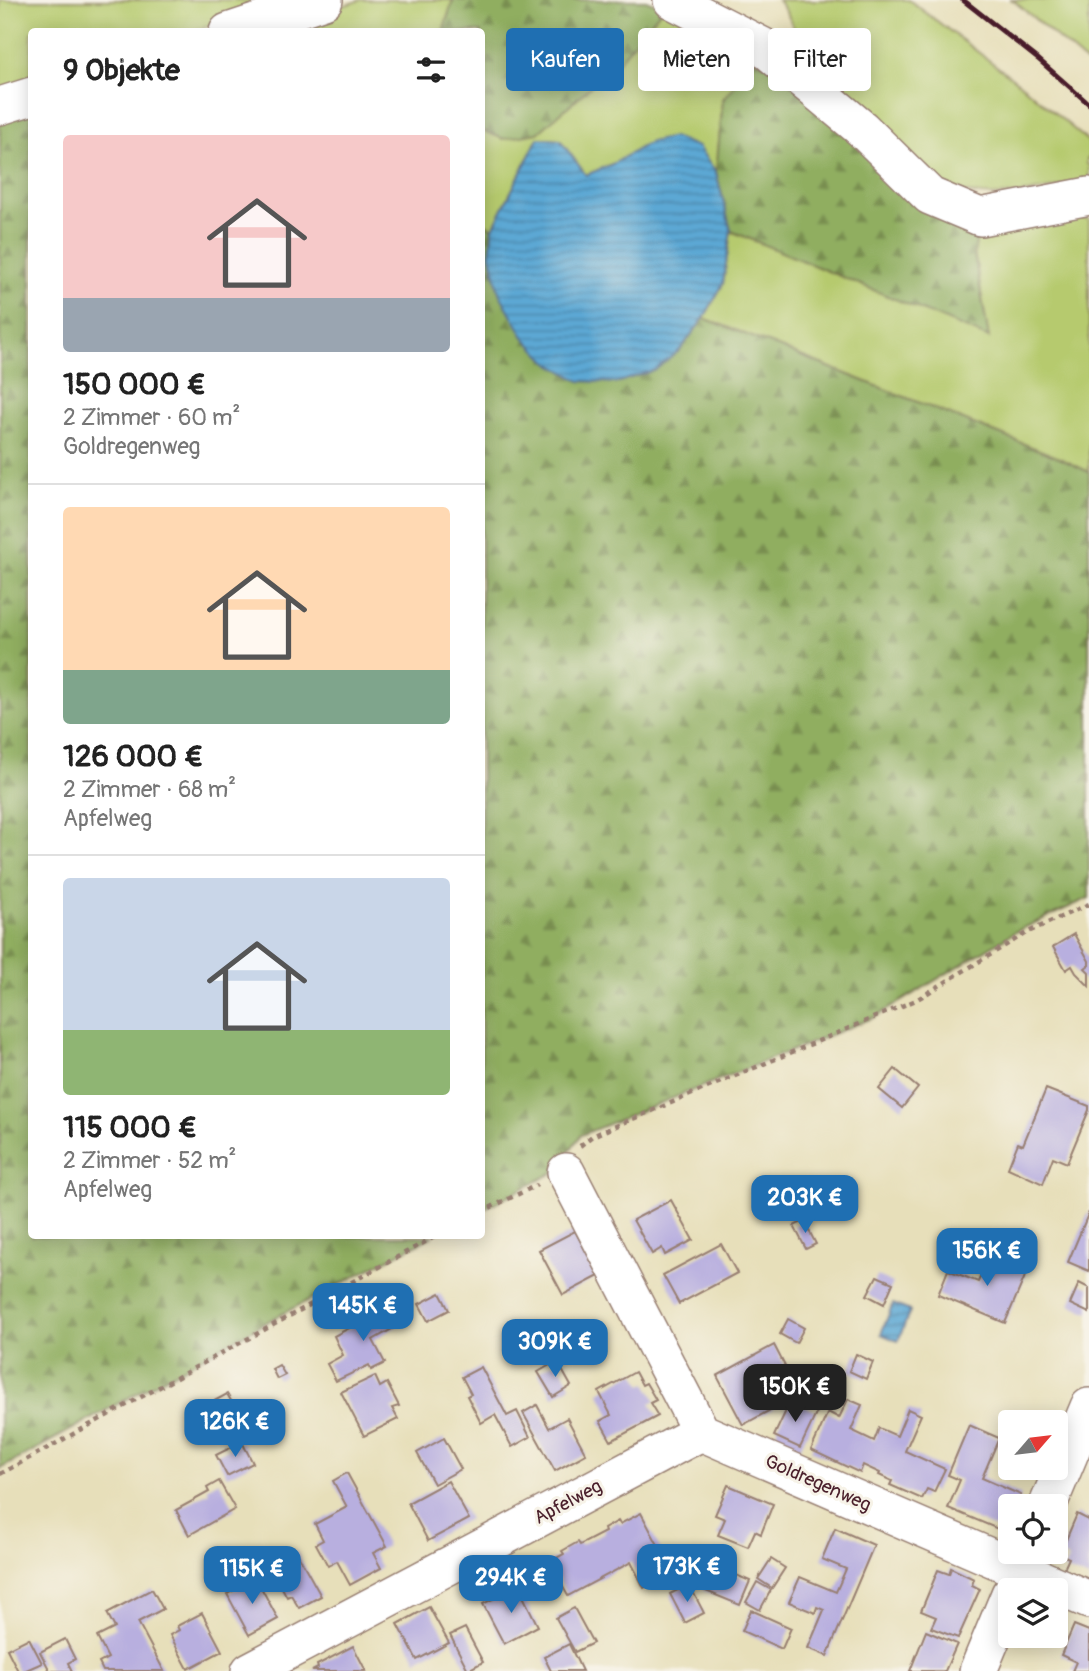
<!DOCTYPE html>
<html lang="de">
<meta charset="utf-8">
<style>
body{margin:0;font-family:Pangolin,sans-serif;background:#f2f2f2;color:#222;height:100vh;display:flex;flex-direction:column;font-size:26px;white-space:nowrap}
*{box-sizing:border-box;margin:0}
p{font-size:23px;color:#767676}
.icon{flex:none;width:38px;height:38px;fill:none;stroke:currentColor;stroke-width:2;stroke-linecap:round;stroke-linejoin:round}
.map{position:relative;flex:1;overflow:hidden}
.sheet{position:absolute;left:28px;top:28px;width:457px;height:1211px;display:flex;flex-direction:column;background:#fff;border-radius:7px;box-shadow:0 4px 18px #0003}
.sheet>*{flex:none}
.guide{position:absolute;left:506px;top:28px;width:478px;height:63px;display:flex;gap:14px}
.needle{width:46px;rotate:62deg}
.fabs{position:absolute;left:998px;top:1410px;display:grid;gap:14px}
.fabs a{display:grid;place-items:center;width:70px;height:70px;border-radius:7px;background:#fff;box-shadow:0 4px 18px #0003;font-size:35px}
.price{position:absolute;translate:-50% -60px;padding:0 16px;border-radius:14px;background:#1f6fb2;color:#fff;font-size:23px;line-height:46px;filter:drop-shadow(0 2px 4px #0008)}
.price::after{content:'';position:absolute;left:50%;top:42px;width:21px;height:16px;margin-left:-10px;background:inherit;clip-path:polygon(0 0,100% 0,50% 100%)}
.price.current{background:#222;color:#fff}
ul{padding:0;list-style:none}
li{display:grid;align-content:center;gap:14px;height:371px;padding:0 35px}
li+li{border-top:2px solid #e0e0e0}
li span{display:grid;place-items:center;height:217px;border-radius:7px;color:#555}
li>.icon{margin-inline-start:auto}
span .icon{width:126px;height:126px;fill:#fffc;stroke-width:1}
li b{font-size:30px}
h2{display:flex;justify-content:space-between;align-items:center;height:84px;padding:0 35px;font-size:30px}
.pill{padding:0 24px;border-radius:7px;background:#fff;box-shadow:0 4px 18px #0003;font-size:24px;line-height:63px}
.pill.current{background:#1f6fb2;color:#fff}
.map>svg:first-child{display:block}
</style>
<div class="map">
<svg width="1089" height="1671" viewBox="0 0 1089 1671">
<defs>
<pattern id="forest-firs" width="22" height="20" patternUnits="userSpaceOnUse" patternTransform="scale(1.75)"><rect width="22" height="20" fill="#90ae61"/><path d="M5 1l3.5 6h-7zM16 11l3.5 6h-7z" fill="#788d50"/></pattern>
<pattern id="water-rules" width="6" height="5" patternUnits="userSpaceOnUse" patternTransform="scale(1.75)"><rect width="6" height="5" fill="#5ca8d4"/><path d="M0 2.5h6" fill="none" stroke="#4e88ac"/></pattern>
</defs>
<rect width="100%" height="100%" fill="#f7f3e8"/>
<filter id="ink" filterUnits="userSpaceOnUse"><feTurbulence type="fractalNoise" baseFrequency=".0143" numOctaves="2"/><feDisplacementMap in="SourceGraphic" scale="14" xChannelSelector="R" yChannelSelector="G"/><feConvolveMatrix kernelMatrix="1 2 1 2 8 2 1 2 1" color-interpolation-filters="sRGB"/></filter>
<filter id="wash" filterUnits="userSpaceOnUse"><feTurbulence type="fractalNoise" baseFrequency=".00686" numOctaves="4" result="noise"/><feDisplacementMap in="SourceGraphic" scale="28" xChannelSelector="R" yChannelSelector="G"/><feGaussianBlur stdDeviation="1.57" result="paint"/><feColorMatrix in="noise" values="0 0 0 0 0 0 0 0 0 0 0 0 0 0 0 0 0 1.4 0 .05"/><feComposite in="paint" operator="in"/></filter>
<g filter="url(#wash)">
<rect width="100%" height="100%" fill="#e7dfba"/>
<g fill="#b6ca6e" stroke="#80744c" stroke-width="2">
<polygon points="0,0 294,0 192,31 32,32 31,82 0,93"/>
<polygon points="360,0 453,0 443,31 267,32"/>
<path d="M778 0H909L1023 86 1089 142V159H1087V164L1089 165V181C1048 188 1002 203 960 191 952 189 943 184 935 180L808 61 788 15Z"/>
<polygon points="1012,0 1089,0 1089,65 1015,2"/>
<polygon points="664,7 757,58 723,99 716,172 698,147 612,164 586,175 560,140 538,138 493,228 481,222 481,130 504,139"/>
<polygon points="1072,216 1089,219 1089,472 1057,457 704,318 723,284 731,231 989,338 974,253 978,229"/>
</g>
<g fill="url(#forest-firs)" stroke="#6d6646" stroke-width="2">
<polygon points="453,0 646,0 664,7 618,62 538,133 504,139 481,130 481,32 443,32"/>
<polygon points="757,58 978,229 974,254 989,338 731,231 716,172 723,99"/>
<polygon points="31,110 32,1236 433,1236 257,1327 0,1469 0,120"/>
<polygon points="481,222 493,228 490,253 680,350 704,318 1057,457 1089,472 1089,898 1015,932 875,1017 581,1135 553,1173 481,1210"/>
</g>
<g fill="url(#water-rules)" stroke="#536480" stroke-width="2">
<polygon points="673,137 698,147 716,172 731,231 723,284 704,318 680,350 655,370 616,383 580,381 549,363 524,337 499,293 490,253 493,228 538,138 560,140 586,175 612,164 650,142"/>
<polygon points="893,1304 910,1311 898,1341 881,1334"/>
</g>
<g id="blocks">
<g fill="#b8afdf">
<polygon points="1074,934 1089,961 1089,965 1085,968 1089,972 1089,986 1076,973 1072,966 1066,970 1053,947"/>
<polygon points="895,1069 918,1088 902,1108 879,1089"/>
<polygon points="1046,1089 1089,1106 1089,1110 1067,1163 1053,1157 1043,1184 1008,1168 1018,1143 1023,1145"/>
<polygon points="671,1200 693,1240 665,1255 662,1248 652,1254 633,1220"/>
<polygon points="1089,1212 1089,1271 1068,1262"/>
<polygon points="804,1221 816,1244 806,1249 794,1226"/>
<polygon points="575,1231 599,1276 563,1295 539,1250"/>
<polygon points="721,1244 737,1273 679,1304 663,1275"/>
<polygon points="996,1251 1021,1261 1017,1270 1026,1274 1005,1323 938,1295 948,1270 978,1282 989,1258 993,1260"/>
<polygon points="877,1276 893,1283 884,1304 867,1295"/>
<polygon points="1079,1283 1089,1288 1089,1313 1070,1304"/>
<polygon points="440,1293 449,1310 428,1321 419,1304"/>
<polygon points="395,1304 404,1322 373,1340 385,1363 371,1370 369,1365 336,1381 327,1364 343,1355 334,1336"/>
<polygon points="788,1319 804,1328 796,1343 780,1334"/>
<polygon points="774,1345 789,1374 763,1388 774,1408 743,1425 717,1376"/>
<polygon points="856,1354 873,1362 866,1379 849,1371"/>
<polygon points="557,1361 571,1386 553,1397 538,1372"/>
<polygon points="279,1365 285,1375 277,1379 272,1369"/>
<polygon points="481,1367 507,1416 517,1411 530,1437 512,1447 495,1415 481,1423 467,1396 471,1394 462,1377"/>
<polygon points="635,1372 642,1385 646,1383 656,1400 650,1403 658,1416 611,1441 600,1421 611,1415 599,1392"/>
<polygon points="375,1376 380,1387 387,1383 399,1406 392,1408 398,1419 364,1436 341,1392"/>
<polygon points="227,1394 236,1409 215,1420 207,1405"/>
<polygon points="848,1399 862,1405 851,1430 874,1441 879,1428 897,1436 908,1409 921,1415 905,1451 945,1469 934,1492 927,1489 922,1499 890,1485 892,1481 879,1475 880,1473 863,1465 860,1473 811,1450 828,1412 839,1418"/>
<polygon points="791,1400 817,1412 800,1448 774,1436"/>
<polygon points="537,1405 549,1428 567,1418 586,1454 555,1471 523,1413"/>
<polygon points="969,1425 999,1438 982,1478 1021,1495 1016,1507 1010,1507 1010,1520 1005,1532 948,1508 960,1480 948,1475"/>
<polygon points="444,1438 461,1469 434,1484 417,1453"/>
<polygon points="242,1442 253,1463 227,1476 216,1455"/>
<polygon points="347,1473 387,1546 373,1553 381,1568 350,1585 337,1561 328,1566 316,1544 323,1540 315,1524 347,1507 333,1481"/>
<polygon points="219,1481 235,1509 189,1535 176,1510 209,1492 207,1488"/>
<polygon points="448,1481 469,1519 428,1541 408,1503"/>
<polygon points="728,1485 773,1504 761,1534 755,1531 748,1547 718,1535 725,1519 715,1515"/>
<polygon points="641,1513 673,1573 644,1588 631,1562 568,1596 549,1562 564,1554 562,1551 578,1542 580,1545 605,1532 604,1529 618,1521 620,1524"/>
<polygon points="1077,1514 1089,1520 1089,1579 1064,1569 1069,1558 1060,1554"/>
<polygon points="835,1528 874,1545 827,1656 808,1648 824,1610 817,1607 815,1613 789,1602 800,1577 836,1592 846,1569 822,1559"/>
<polygon points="296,1551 321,1596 299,1608 291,1595 287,1597 279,1582 282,1581 273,1563"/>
<polygon points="771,1559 785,1568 772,1588 758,1579"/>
<polygon points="713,1565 750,1581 740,1605 703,1590"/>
<polygon points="951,1568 974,1579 972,1585 980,1589 958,1638 931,1628 936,1617 921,1611 938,1570 949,1574"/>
<polygon points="256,1578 278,1619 249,1635 227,1594"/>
<polygon points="757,1582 771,1590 760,1610 746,1602"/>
<polygon points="689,1584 704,1613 685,1623 670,1594"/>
<polygon points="518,1586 538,1626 504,1644 483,1604"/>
<polygon points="152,1589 163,1609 138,1622 164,1671 103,1671 99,1663 108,1658 97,1637 115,1628 107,1613"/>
<polygon points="429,1607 449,1643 417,1660 398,1624"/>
<polygon points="574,1608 593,1643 575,1652 556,1618"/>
<polygon points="751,1610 791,1628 782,1649 742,1631"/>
<polygon points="202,1613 222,1651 188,1669 170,1635 179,1630 177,1626"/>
<polygon points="1074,1625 1089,1631 1089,1671 1072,1671 1076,1662 1061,1655"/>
<polygon points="465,1628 483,1662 468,1670 450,1635"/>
<polygon points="926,1631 957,1644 945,1671 910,1671"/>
<polygon points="29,1638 42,1663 24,1671 18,1671 7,1649"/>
<polygon points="65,1639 75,1659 68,1663 72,1671 50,1671 40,1652"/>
<polygon points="569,1644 582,1671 551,1671 544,1657"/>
<polygon points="353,1646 366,1671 312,1671 318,1668 317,1665"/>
</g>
</g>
</g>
<g filter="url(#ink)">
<use href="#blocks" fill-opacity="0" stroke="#987f72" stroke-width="2"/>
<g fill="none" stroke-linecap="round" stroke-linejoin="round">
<defs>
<g id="minor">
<polyline points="672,0 762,46 862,129 930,196 980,217 1089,196"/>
<polyline points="228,32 324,0"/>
<polyline points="0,106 32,96"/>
<polyline points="566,1172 701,1432 1089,1600"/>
<polyline points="1047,1507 1089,1407"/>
<polyline points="250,1671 701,1432"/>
<polyline points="978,1671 1010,1594"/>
</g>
</defs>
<use href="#minor" stroke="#987f72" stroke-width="40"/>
<g stroke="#987f72" stroke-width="4.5" stroke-dasharray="5 5" stroke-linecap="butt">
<polyline points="580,1146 592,1136 916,1000 1026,933 1089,904"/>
<polyline points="481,1212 537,1185"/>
<polyline points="0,1474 436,1236"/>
</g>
<use href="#minor" stroke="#fff" stroke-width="37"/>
<polyline stroke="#4a1f2b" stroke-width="5" points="963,0 1038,59 1089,104"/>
</g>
</g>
<g text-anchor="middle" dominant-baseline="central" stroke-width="6" stroke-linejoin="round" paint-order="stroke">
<g font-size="19" fill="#4a1f2b" stroke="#f7f3e8">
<text transform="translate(818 1483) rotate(24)">Goldregenweg</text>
<text transform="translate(568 1502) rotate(-28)">Apfelweg</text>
</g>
</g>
</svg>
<div class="fabs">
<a><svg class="needle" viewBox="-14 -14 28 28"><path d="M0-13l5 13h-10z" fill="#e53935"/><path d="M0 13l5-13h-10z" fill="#767676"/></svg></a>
<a><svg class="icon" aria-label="locate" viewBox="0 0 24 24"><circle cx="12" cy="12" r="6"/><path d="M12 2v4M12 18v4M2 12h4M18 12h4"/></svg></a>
<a><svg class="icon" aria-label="layers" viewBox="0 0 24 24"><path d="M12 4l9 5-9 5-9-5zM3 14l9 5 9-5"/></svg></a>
</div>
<b class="price" style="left:805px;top:1235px">203K €</b>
<b class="price" style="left:987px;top:1288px">156K €</b>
<b class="price" style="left:363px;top:1343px">145K €</b>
<b class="price" style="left:555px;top:1379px">309K €</b>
<b class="price current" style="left:795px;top:1424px">150K €</b>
<b class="price" style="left:235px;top:1459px">126K €</b>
<b class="price" style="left:687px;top:1604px">173K €</b>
<b class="price" style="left:252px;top:1606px">115K €</b>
<b class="price" style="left:511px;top:1615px">294K €</b>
<div class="guide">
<a class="pill current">Kaufen</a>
<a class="pill">Mieten</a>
<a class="pill">Filter</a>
</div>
<section class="sheet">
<h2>9 Objekte<svg class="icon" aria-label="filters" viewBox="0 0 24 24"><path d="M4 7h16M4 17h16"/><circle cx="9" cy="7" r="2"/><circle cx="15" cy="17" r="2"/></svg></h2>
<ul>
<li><span style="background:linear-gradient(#f6c9c9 75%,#9aa5b1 0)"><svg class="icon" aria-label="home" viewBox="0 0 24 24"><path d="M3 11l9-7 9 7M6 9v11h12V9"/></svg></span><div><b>150 000 €</b><p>2 Zimmer · 60 m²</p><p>Goldregenweg</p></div></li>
<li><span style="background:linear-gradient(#ffd9b3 75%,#7fa58c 0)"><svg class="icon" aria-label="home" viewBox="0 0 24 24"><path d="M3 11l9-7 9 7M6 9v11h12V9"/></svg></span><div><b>126 000 €</b><p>2 Zimmer · 68 m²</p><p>Apfelweg</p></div></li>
<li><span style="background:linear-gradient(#c9d6e8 70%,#8fb573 0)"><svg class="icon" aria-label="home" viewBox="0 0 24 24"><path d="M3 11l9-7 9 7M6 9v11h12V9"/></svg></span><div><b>115 000 €</b><p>2 Zimmer · 52 m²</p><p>Apfelweg</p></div></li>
</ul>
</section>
</div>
